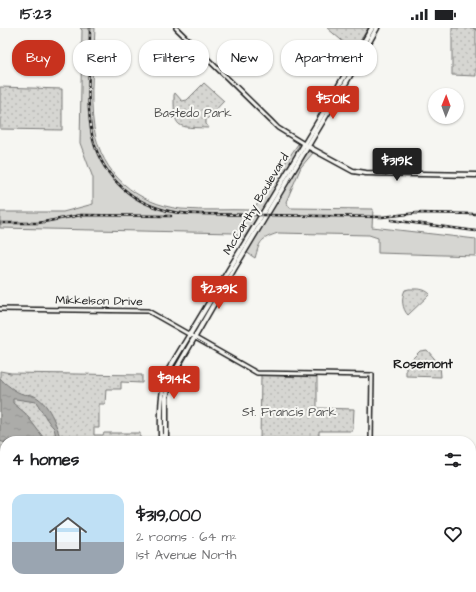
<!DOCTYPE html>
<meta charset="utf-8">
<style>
body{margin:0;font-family:"Architects Daughter",sans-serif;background:#f2f2f2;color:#202124;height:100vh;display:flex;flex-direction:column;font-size:15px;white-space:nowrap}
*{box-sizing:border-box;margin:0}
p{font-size:13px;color:#757577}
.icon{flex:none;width:22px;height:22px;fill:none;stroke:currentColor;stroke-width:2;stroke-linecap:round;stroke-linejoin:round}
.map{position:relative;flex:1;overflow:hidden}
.details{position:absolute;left:0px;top:408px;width:476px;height:156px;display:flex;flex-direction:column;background:#fff;border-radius:16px 16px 0 0;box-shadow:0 1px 3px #0004}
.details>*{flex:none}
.top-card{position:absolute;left:12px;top:12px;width:452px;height:36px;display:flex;gap:8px}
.needle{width:26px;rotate:1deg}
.tools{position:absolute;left:428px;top:60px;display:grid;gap:8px}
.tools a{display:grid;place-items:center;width:36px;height:36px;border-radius:50%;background:#fff;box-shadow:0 1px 3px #0004;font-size:20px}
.price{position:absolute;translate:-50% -34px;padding:0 9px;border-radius:4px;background:#c8321e;color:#fff;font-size:13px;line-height:26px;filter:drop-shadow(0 1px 2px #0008)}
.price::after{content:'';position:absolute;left:50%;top:24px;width:12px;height:9px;margin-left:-6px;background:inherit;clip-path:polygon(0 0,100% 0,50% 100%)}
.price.selected{background:#222;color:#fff}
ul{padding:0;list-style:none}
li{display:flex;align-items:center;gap:12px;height:100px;padding:0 12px}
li+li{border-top:1px solid #e0e0e0}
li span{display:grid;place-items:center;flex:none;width:112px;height:80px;border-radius:12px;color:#555}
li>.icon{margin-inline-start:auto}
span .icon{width:48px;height:48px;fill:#fffc;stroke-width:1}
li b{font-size:17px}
h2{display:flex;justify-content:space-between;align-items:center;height:48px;padding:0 12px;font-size:17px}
.chip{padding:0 14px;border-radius:16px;background:#fff;box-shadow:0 1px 3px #0004;font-size:14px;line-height:36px}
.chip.selected{background:#c8321e;color:#fff}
.status{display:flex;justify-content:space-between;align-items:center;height:28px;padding:0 20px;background:#fff;direction:ltr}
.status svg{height:11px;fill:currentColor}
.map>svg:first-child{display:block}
</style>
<div class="status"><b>15:23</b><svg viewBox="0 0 49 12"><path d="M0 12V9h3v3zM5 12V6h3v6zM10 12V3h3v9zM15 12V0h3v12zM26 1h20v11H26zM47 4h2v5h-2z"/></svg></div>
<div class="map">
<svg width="476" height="564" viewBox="0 0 476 564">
<defs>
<pattern id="park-dots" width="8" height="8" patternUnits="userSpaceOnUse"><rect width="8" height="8" fill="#d6d6d2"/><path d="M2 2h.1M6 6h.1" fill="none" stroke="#b7b7b4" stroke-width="1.8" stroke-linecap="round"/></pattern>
<pattern id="water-ripples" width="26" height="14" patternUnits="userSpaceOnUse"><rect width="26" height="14" fill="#acaca9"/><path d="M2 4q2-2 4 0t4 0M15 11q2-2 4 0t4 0" fill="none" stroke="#939391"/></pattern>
</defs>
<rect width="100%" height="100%" fill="#f6f6f2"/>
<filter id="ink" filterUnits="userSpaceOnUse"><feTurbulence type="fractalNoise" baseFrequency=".025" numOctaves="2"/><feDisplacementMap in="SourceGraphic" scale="8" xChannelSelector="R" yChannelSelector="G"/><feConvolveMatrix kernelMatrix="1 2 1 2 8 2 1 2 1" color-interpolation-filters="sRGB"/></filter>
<g filter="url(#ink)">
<g fill="#d6d6d2" stroke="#797977">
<path d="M80 0H95C94 32 89 68 94 100 101 146 137 176 181 181 204 183 229 181 251 182L256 178 298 116 299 117 294 129 243 212 234 205 0 200V184H63L93 176V150L80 115 82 2Z"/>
<path d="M309 123 313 125 301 139 286 174 290 180 373 181 372 199 476 211V228L378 225V210L369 207 278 205C260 211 260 213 255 230L246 224 284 159Z"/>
</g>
<g fill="url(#park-dots)" stroke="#797977">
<polygon points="327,0 368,0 354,23"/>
<polygon points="452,0 476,0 476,48 452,47"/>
<path d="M204 55 224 73 206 92V96L209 100C176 99 174 102 174 67L175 65 182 73 187 72Z"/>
<polygon points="0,59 62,61 62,102 0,101"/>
<path d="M409 261C417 261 424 260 430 266L408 287C402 281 401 270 405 262Z"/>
<polygon points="427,322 440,337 441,349 406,348 406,338 409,334 420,323"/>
<polygon points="0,343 11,345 142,347 142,355 121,354 121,361 106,361 105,376 99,376 99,400 94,400 94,407 103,407 104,405 140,405 140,413 5,413 5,559 153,559 153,564 0,564"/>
<polygon points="261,347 317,349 317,380 354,381 353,401 352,403 319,403 319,413 260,413"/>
<polygon points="164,559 213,559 224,564 163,564"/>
<polygon points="405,559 434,559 433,562 405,562"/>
</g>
<g fill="url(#water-ripples)" stroke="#727271">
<path d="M0 350C4 355 17 365 23 366 26 367 29 366 32 367 49 373 57 398 61 413H57L54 400C48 395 41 381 36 374L16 371H13V375L25 385 46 413H5V415L0 413Z"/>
<polygon points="5,474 5,555 0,541 0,509 2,507 3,498 0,488 0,475"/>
<polygon points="7,559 71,559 74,564 7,564"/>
</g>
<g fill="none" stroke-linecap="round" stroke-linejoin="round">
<polyline stroke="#727271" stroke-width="1" points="473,0 476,2"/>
<defs>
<g id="minor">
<polyline points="176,0 271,93 278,100 304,116"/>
<polyline points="0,281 148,283 257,345 372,347 371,413"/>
<polyline points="471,452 476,452"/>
<polyline points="369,564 369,559"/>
</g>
<g id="major">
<polyline points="305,117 353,143 366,145 476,147"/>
<path d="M161 413C161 389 159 364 169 341L319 92 372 0"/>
<polyline points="166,413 166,370 170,352 234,241 344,58 377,0"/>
<polyline points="155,564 155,559"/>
<polyline points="159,564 160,559"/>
</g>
</defs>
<use href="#minor" stroke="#1c1c1c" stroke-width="6"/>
<use href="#major" stroke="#1c1c1c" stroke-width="7"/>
<use href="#minor" stroke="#f6f6f2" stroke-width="3"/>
<use href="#major" stroke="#f6f6f2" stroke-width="4"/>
<defs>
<g id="rail">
<path d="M90 0C90 32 86 69 91 101 96 137 122 169 158 180 171 185 186 186 200 186L382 189 417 185 476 186"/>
<polyline points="391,192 476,203"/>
<polyline points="0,195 38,195 81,187 171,188"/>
</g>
</defs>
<use href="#rail" stroke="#1c1c1c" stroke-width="2.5"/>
<use href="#rail" stroke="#f6f6f2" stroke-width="1" stroke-dasharray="3" stroke-linecap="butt"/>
</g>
</g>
<g text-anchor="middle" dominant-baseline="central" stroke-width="4" stroke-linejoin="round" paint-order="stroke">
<g font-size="12" fill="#545453" stroke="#f6f6f2">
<text x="193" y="85">Bastedo Park</text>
<text x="289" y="384">St. Francis Park</text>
</g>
<g font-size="12" fill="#1c1c1c" stroke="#f6f6f2">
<text transform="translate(256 176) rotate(-59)">McCarthy Boulevard</text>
<text transform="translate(99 273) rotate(1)">Mikkelson Drive</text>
</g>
<g font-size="13" font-weight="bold" fill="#1c1c1c" stroke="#f6f6f2">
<text x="423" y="336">Rosemont</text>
</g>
</g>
</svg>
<div class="tools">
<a><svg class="needle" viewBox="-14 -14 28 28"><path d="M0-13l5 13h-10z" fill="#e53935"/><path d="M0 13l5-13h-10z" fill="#757577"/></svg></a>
</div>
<b class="price" style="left:333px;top:92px">$501K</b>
<b class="price selected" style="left:397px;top:154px">$319K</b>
<b class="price" style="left:219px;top:282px">$239K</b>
<b class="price" style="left:174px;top:372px">$914K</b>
<div class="top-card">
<a class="chip selected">Buy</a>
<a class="chip">Rent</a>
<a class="chip">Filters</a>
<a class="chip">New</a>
<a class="chip">Apartment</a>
</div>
<section class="details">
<h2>4 homes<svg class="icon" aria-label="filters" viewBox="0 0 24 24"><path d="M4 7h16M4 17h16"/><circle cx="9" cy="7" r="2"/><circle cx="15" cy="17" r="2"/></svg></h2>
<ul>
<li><span style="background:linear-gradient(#bfe0f5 60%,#9aa5b1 0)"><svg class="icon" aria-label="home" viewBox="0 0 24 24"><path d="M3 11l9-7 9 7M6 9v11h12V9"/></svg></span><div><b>$319,000</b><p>2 rooms · 64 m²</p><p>1st Avenue North</p></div><svg class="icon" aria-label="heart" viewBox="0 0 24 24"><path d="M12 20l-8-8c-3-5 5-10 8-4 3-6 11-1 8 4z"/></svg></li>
</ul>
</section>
</div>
